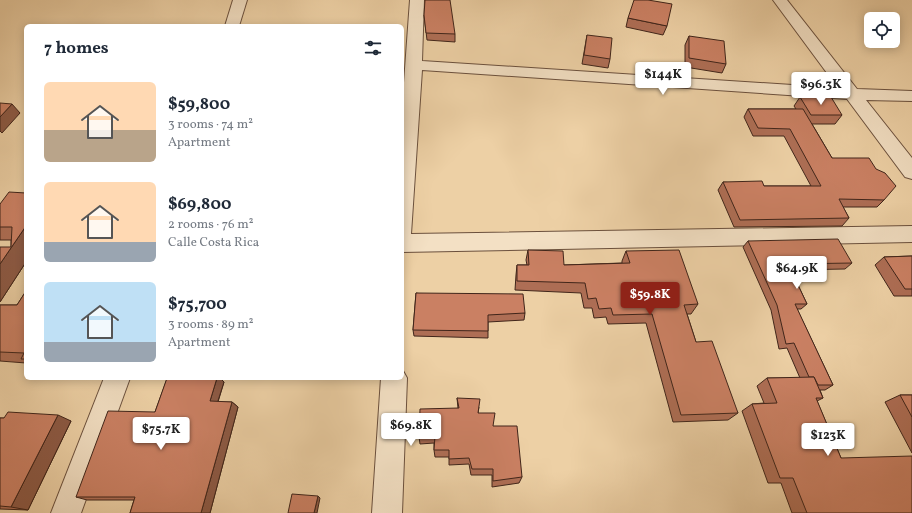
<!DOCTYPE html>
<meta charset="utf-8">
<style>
body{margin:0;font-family:Vollkorn,serif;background:#f6f6f7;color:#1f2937;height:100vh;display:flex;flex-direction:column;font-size:15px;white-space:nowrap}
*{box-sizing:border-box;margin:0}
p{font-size:13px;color:#747a83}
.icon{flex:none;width:22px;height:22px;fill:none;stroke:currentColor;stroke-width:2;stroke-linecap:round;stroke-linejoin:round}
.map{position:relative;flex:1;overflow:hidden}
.panel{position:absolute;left:24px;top:24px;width:380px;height:356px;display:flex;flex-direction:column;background:#fff;border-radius:6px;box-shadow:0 2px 10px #0003}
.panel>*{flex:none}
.tools{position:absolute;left:864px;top:12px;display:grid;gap:8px}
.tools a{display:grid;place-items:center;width:36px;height:36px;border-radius:6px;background:#fff;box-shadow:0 2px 10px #0003;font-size:20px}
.price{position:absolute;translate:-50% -34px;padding:0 9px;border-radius:4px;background:#fff;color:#222;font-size:13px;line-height:26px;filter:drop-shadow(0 1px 2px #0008)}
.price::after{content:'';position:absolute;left:50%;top:24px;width:12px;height:9px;margin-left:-6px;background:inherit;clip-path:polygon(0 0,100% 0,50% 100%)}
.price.current{background:#8f2418;color:#fff}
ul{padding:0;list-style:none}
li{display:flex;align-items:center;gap:12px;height:100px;padding:0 20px}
li span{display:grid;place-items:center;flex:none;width:112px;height:80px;border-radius:6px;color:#555}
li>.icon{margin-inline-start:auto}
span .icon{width:48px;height:48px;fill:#fffc;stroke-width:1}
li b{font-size:17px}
h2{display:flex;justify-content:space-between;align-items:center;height:48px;padding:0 20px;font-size:17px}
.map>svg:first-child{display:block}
</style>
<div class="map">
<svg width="912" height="513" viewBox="0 0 912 513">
<rect width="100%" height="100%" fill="#edd0a5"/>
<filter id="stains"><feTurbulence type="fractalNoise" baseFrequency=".005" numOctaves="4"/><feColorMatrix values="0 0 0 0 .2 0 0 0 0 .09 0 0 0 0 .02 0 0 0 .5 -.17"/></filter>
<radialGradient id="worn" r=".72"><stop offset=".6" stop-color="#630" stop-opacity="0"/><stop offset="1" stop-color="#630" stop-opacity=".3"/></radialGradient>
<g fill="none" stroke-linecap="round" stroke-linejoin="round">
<defs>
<g id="street">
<polygon points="233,0 247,0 239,26 225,26"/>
<polygon points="410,0 424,0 422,61 838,88 773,0 787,0 857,89 912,91 912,101 866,100 912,158 912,179 905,177 847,99 422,70 411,234 912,226 912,242 402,252 402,110"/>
<polygon points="402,369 407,378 402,513 372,513 381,378 402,378"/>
<polygon points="104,378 130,378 81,513 51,513"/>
</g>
</defs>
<use href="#street" stroke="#6b503d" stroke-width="2"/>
<use href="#street" fill="#f3e0c4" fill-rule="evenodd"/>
</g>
<g fill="#ae6e55" stroke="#40251a">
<polygon points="424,15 455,34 455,42 427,40"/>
<polygon points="628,18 667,26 663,35 626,27"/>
<polygon points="587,35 610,59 608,68 582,64"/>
<polygon points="689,36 726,64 722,73 685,67 685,45"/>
<polygon points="800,97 842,115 835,124 812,124 832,158 884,200 877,207 843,207 849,218 842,226 734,227 718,190 723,182 764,186 811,186 784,136 753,136 744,117 748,109 796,109 794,106"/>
<polygon points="26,193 26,262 0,302 11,247 11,240 0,240 0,204"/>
<polygon points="748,241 852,263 845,269 791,270 807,304 801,309 797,309 833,385 825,390 820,390 823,398 817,401 841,458 912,513 792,513 781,483 768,483 742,411 752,404 764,403 757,386 767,378 800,378 787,348 779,349 771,310 743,247"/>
<polygon points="528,250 564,265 622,263 622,261 626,251 698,304 691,314 687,314 696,342 738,413 728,420 673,422 646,323 608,324 606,317 594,318 592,308 584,308 581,293 515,290 516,275 517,265 527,265 526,260"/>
<polygon points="912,256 912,296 894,296 875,265 884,257"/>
<polygon points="26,291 26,363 0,361 0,305 17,305"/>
<polygon points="416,293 525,313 524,320 488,322 488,338 414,336 413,330"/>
<polygon points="129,378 220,378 224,382 218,402 232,402 238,407 210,513 130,513 134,500 87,500 76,497 155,412 167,379 131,379"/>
<polygon points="900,395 912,395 912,453 885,402"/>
<polygon points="457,398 479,407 478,413 493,426 522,477 519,483 492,487 492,475 471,475 469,464 449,465 449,457 435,457 434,450 434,443 420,444 419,437 458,408"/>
<polygon points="0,418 71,421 28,510 0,509"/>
</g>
<g fill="#8d5a45" stroke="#40251a">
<polygon points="12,104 20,113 2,133 0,131 0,117"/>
<polygon points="26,226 26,262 0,302 0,264"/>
<polygon points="217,378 220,378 224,382 216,407 210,401"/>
<polygon points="232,402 238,407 210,513 201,513"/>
<polygon points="58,415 71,421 28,510 11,507"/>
<polygon points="318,496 320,498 317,513 314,513"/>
</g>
<g fill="#ca8063" stroke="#40251a">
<polygon points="425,0 450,0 455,34 426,33 424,15"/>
<polygon points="634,0 648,0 672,4 667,26 628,18"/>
<polygon points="587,35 612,38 610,59 584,55"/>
<polygon points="689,36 724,41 726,64 689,58"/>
<polygon points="800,97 831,97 842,115 811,115"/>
<polygon points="0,103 12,104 0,117"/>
<polygon points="748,109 803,109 832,158 869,158 876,169 885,173 896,186 884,200 839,199 849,218 740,220 723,182 762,181 764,186 821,186 790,129 758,128"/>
<polygon points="9,192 26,193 26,226 0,264 0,247 11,247 12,227 0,227 0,204"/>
<polygon points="838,239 852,263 788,264 807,304 795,304 833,385 818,385 814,377 809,377 794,343 786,344 777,305 748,241"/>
<polygon points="528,250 563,251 564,265 630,263 626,251 679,250 698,304 684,305 696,342 712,341 738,413 681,415 652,314 613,315 611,308 599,309 596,298 588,299 585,283 517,281 517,265 529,265"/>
<polygon points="912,256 912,289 905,289 884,257"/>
<polygon points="26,291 26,359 21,359 24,353 0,352 0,305 17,305"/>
<polygon points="416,293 523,294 525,313 488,315 488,331 413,330"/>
<polygon points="814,377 823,398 816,398 841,458 912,456 912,513 807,513 793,478 780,478 752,404 777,403 767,378"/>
<polygon points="167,378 217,378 210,401 232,402 201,513 130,513 135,497 76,497 108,411 155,412"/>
<polygon points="900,395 912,395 912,417"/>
<polygon points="457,398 480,399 478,413 495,413 493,426 517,426 522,477 493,481 493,469 472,469 469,458 449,459 449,450 434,450 435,436 419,437 420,409 459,408"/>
<polygon points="8,412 58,415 11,507 0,506 0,418 4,418"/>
<polygon points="292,494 318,496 314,513 288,513"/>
</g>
<rect width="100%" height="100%" filter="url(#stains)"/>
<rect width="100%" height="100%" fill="url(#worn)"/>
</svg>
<div class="tools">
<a><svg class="icon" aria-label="locate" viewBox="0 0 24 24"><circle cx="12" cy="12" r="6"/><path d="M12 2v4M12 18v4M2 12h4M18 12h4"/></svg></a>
</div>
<b class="price" style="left:663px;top:96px">$144K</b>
<b class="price" style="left:821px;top:106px">$96.3K</b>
<b class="price" style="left:797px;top:290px">$64.9K</b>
<b class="price current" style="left:650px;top:316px">$59.8K</b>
<b class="price" style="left:411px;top:447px">$69.8K</b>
<b class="price" style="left:161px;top:451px">$75.7K</b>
<b class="price" style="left:828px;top:457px">$123K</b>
<section class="panel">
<h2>7 homes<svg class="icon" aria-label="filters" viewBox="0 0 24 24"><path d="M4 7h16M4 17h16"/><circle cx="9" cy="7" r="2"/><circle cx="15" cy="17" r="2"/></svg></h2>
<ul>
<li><span style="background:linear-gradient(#ffd9b3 60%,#b9a48a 0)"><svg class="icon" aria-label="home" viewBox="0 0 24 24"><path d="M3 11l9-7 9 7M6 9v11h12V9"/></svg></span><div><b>$59,800</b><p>3 rooms · 74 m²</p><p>Apartment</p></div></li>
<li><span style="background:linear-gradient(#ffd9b3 75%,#9aa5b1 0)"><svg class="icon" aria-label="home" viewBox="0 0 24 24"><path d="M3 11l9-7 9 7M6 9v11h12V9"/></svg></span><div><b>$69,800</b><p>2 rooms · 76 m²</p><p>Calle Costa Rica</p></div></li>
<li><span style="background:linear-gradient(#bfe0f5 75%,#9aa5b1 0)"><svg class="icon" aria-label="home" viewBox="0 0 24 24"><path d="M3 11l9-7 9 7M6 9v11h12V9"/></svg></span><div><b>$75,700</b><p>3 rooms · 89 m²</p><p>Apartment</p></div></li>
</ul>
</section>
</div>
